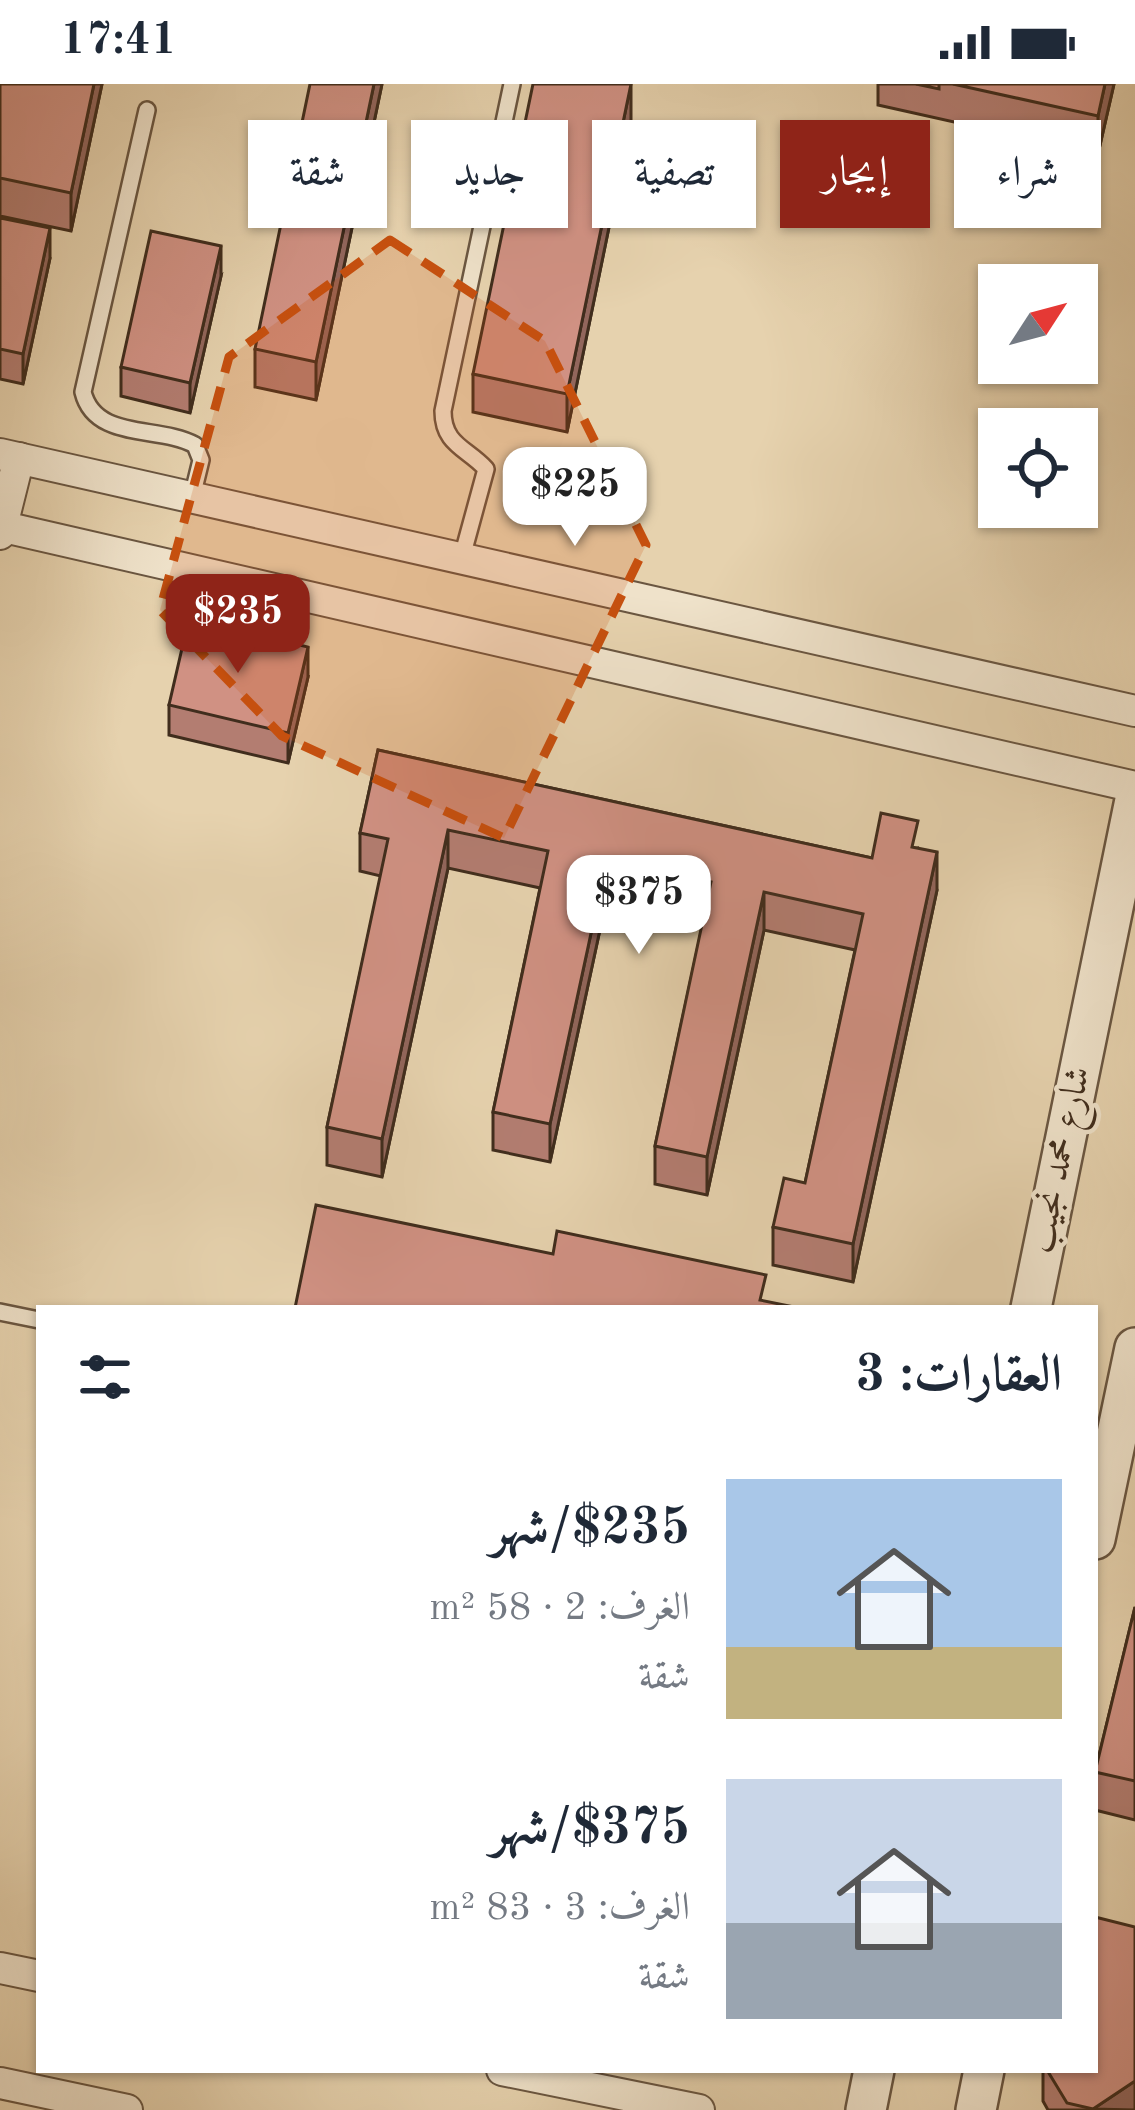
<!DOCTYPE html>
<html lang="ar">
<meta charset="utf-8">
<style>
body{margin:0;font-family:"Old Standard TT",Amiri,serif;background:#f2f2f3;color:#1f2937;direction:rtl;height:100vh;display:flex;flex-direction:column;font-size:45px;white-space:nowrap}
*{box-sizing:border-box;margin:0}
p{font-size:39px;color:#747a83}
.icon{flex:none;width:66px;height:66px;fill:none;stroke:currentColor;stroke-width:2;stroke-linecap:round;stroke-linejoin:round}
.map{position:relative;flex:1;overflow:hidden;direction:ltr}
.drawer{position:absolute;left:36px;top:1221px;width:1062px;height:768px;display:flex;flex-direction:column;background:#fff;border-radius:0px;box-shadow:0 3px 9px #0004;direction:rtl}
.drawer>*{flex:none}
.banner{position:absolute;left:36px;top:36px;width:1065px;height:108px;direction:rtl;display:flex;gap:24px}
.needle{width:78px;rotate:54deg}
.buttons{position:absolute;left:978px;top:180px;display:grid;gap:24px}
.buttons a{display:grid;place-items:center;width:120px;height:120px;border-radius:0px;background:#fff;box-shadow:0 3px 9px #0004;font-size:60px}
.price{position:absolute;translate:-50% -102px;padding:0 27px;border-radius:24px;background:#fff;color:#222;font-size:39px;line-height:78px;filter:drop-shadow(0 3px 6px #0008)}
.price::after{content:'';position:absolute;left:50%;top:72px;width:36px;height:27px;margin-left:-18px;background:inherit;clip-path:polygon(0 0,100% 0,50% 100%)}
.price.on{background:#8f2418;color:#fff}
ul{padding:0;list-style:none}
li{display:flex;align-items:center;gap:36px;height:300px;padding:0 36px}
li span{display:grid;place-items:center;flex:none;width:336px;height:240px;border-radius:0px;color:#555}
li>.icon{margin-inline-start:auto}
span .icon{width:144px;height:144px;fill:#fffc;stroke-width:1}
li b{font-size:51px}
h2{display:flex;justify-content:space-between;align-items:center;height:144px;padding:0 36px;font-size:51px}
.pill{padding:0 42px;border-radius:0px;background:#fff;box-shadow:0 3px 9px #0004;font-size:42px;line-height:108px}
.pill.on{background:#8f2418;color:#fff}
.status{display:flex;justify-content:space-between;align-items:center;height:84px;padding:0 60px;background:#fff;direction:ltr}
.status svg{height:33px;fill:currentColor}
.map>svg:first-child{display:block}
</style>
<div class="status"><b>17:41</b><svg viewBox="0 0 49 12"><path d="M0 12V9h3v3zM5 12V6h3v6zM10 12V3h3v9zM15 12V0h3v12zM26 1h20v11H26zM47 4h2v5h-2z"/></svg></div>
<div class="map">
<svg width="1135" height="2026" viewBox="0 0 1135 2026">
<rect width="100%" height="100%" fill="#e6d2ae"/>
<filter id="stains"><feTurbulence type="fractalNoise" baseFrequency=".00167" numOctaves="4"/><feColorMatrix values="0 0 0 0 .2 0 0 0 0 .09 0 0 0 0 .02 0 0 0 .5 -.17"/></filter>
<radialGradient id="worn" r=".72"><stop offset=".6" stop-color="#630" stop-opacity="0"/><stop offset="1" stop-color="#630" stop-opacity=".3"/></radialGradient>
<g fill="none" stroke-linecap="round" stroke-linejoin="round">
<defs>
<g id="service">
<path d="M147 26 83 308C95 357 159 341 195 361L201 376 192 413"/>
<path d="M462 473 486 385C467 364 443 361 443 327L512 0"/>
<polyline points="0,1228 39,1236"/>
</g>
<g id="minor">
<polyline points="0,370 1135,627"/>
<polyline points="0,442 1135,703"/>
<polyline points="0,450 19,374"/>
<polyline points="0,1884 39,1892"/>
<polyline points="502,1986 699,2026"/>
<polyline points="0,1999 127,2026"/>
</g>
<g id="tertiary">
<polyline points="1031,1224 1135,716"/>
<polyline points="1095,1455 1135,1264"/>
<polyline points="866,2026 874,1986"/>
<polyline points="976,2026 984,1986"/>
</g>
</defs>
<use href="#service" stroke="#6a5641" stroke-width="20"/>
<use href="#minor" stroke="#6a5641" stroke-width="34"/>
<use href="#tertiary" stroke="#6a5641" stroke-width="44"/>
<use href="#service" stroke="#efe2ca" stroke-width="15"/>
<use href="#minor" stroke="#efe2ca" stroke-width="30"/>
<use href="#tertiary" stroke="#efe2ca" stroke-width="39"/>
</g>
<g fill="#b37d71" stroke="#402d1d" stroke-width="3">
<polygon points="0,0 102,0 71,147 0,132"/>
<polygon points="382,0 316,316 255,303 255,265"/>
<polygon points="878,0 1114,0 1098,70 878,21"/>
<polygon points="631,36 567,348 473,328 473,290"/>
<polygon points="0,134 50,174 23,300 0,295"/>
<polygon points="221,192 190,329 121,312 121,283"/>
<polygon points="308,593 288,679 169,651 169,621"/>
<polygon points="378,666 872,774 918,764 937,806 853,1198 773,1181 773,1143 805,1099 855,866 764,846 707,1111 655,1100 655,1062 704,834 607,813 550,1078 493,1066 493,1028 540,804 448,784 382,1093 327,1081 327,1043 381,792 360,787 360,749"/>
<polygon points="1135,1523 1135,1736 1095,1726 1095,1688"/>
<polygon points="1043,1986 1095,1986 1135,2026 1048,2026 1043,2017"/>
</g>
<g fill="#92665c" stroke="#402d1d" stroke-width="3">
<polygon points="94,0 102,0 71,147 71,109"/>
<polygon points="374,0 382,0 316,316 316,278"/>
<polygon points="631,0 631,36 567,348 567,310"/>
<polygon points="1105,0 1114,0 1098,70 1098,32"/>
<polygon points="50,144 50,174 23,300 23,270"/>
<polygon points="221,162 221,192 190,329 190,299"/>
<polygon points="308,563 308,593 288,679 288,649"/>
<polygon points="448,746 448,784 382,1093 382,1055"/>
<polygon points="937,768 937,806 853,1198 853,1160"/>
<polygon points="607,775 607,813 550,1078 550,1040"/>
<polygon points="764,808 764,846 707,1111 707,1073"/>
<polygon points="1135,1997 1135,2026 1093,2025"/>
</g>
<g fill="#d09183" stroke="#402d1d" stroke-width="3">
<polygon points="0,0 94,0 71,109 0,94"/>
<polygon points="310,0 374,0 316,278 255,265"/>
<polygon points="533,0 631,0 567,310 473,290"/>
<polygon points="916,0 939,0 939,5"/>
<polygon points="953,0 1105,0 1098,32"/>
<polygon points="0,134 50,144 23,270 0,265"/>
<polygon points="151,147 221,162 190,299 121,283"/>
<polygon points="189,534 308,563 288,649 169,621"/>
<polygon points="378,666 872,774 881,729 918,737 912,763 937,768 853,1160 773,1143 784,1094 805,1099 863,830 764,808 707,1073 655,1062 711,798 607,775 550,1040 493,1028 548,767 448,746 382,1055 327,1043 388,755 360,749"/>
<polygon points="316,1121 553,1170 557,1147 766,1191 760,1216 799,1224 295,1224"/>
<polygon points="1135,1523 1135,1697 1095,1688"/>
<polygon points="1095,1833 1135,1843 1135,1997 1093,2025 1067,2019 1047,1986 1095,1986"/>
</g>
<path fill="#c6500f" fill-opacity="0.2" stroke="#c6500f" stroke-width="9" stroke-dasharray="24 15" stroke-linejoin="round" d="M390 156 545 257 646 461 504 754 282 652 160 526 229 273Z"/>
<g text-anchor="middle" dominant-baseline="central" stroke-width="9" stroke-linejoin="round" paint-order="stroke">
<g font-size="36" fill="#402d1d" stroke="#efe2ca">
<text transform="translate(1061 1076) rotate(-78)">شارع محمد نجيب</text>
</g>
</g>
<rect width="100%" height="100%" filter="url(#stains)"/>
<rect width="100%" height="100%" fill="url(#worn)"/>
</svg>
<div class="buttons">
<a><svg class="needle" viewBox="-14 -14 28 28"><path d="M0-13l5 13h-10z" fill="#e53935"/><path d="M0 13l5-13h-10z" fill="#747a83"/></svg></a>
<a><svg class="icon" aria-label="locate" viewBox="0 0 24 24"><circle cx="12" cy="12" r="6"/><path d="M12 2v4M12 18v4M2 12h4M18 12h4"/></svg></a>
</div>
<b class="price" style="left:575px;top:465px">$225</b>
<b class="price on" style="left:238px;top:592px">$235</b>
<b class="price" style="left:639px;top:873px">$375</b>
<div class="banner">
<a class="pill">شراء</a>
<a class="pill on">إيجار</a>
<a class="pill">تصفية</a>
<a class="pill">جديد</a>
<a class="pill">شقة</a>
</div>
<section class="drawer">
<h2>العقارات: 3<svg class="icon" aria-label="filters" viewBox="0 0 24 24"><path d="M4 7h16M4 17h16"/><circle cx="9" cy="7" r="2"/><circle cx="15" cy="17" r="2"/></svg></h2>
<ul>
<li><span style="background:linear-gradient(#a9c7e8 70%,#c2b280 0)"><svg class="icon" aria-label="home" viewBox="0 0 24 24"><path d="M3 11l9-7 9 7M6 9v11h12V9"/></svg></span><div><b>$235/شهر</b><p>الغرف: 2 · 58 m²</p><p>شقة</p></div></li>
<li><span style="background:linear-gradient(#c9d6e8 60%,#9aa5b1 0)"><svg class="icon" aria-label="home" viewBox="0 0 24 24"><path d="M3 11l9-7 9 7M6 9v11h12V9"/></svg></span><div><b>$375/شهر</b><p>الغرف: 3 · 83 m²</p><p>شقة</p></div></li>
</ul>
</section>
</div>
